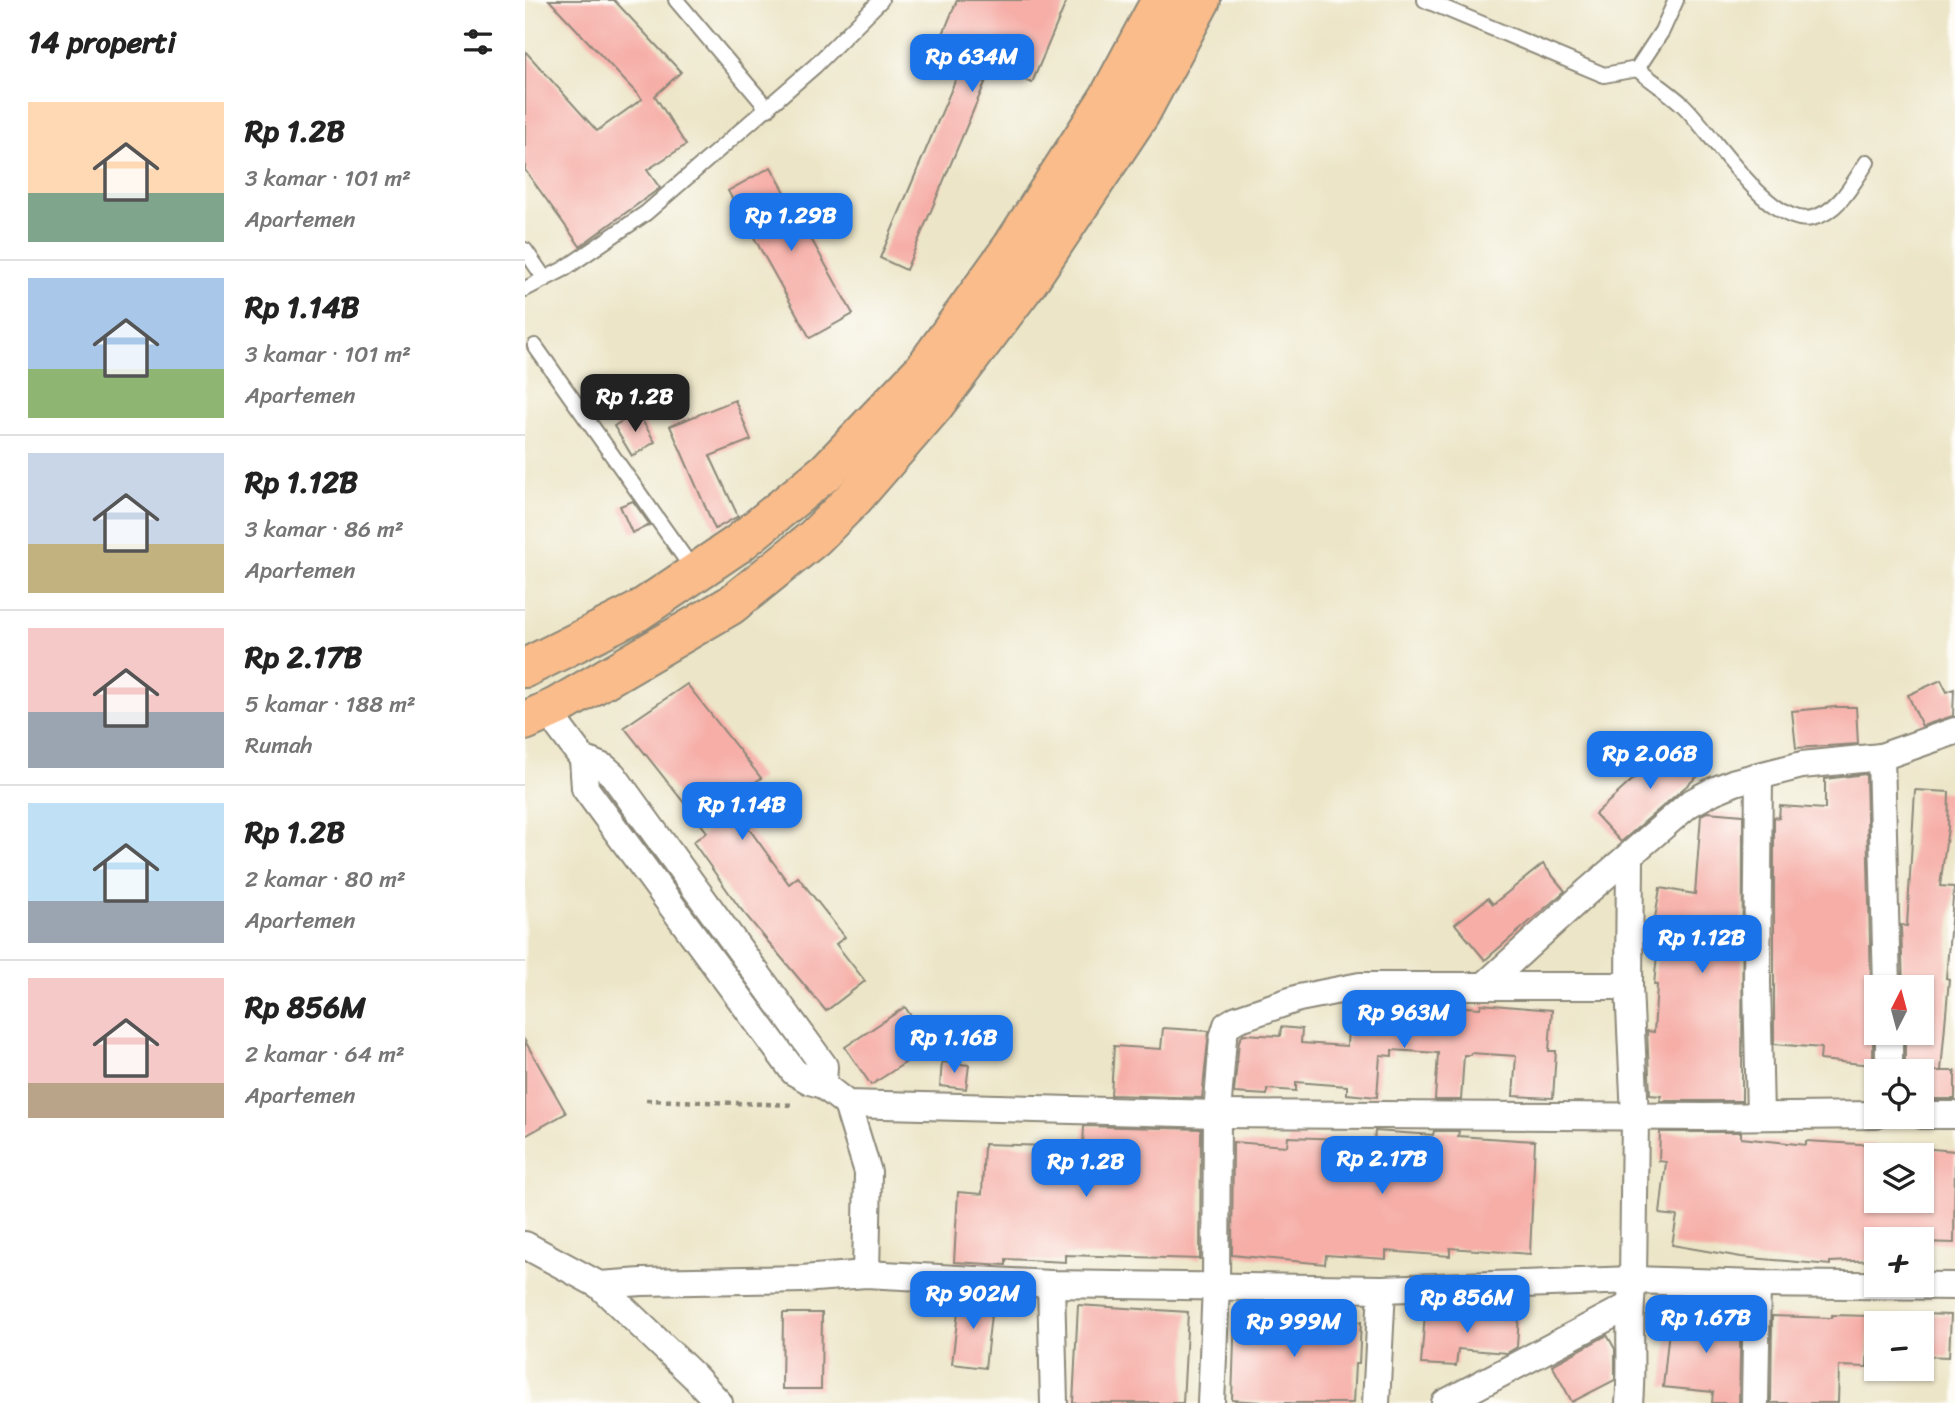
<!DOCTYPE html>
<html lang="id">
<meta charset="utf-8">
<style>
body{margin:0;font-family:Sriracha,sans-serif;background:#f6f6f6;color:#222;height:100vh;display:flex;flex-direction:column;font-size:26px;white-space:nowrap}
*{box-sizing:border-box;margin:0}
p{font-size:23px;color:#767676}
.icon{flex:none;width:38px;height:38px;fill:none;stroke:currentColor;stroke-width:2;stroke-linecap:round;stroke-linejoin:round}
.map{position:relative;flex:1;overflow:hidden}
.sheet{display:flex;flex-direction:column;background:#fff;width:525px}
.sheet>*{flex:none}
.needle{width:46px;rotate:6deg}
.fabs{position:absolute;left:1339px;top:975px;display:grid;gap:14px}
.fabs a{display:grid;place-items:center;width:70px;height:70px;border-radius:0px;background:#fff;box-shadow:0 2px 5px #0004;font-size:35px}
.price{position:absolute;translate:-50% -60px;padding:0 16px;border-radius:14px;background:#1a73e8;color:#fff;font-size:23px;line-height:46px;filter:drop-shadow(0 2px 4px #0008)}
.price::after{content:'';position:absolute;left:50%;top:42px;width:21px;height:16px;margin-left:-10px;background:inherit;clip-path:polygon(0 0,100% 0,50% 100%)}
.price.selected{background:#222;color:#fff}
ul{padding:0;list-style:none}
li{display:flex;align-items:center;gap:21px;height:175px;padding:0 28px}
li+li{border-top:2px solid #e0e0e0}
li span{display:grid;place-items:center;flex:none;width:196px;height:140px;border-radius:0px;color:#555}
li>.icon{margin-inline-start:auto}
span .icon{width:84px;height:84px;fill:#fffc;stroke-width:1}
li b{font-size:30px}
h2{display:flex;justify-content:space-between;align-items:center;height:84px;padding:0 28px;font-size:30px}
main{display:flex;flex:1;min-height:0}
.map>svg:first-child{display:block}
</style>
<main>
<section class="sheet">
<h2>14 properti<svg class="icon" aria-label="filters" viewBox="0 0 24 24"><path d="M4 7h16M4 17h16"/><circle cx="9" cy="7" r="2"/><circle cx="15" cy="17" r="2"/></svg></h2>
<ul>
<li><span style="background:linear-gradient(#ffd9b3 65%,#7fa58c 0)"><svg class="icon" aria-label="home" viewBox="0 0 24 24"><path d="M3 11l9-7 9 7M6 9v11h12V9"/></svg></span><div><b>Rp 1.2B</b><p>3 kamar · 101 m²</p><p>Apartemen</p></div></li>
<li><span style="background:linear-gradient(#a9c7e8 65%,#8fb573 0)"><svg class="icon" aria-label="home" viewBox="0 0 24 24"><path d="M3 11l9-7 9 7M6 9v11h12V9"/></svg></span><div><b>Rp 1.14B</b><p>3 kamar · 101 m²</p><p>Apartemen</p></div></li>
<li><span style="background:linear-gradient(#c9d6e8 65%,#c2b280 0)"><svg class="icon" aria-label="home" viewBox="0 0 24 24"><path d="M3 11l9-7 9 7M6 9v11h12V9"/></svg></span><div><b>Rp 1.12B</b><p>3 kamar · 86 m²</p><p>Apartemen</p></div></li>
<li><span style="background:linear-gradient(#f6c9c9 60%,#9aa5b1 0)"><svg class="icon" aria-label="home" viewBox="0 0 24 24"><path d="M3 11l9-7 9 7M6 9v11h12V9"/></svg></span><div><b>Rp 2.17B</b><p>5 kamar · 188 m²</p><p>Rumah</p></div></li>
<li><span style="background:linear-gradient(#bfe0f5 70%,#9aa5b1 0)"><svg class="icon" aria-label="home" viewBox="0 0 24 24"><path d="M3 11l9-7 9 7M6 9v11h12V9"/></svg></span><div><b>Rp 1.2B</b><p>2 kamar · 80 m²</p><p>Apartemen</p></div></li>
<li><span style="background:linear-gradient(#f6c9c9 75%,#b9a48a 0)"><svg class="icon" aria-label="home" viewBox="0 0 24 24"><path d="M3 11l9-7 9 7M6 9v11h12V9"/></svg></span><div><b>Rp 856M</b><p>2 kamar · 64 m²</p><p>Apartemen</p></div></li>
</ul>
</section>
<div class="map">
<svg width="1430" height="1403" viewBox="0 0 1430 1403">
<rect width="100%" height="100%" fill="#fdfcf7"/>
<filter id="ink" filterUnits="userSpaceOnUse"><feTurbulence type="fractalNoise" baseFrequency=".0143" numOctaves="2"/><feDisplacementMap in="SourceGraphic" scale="14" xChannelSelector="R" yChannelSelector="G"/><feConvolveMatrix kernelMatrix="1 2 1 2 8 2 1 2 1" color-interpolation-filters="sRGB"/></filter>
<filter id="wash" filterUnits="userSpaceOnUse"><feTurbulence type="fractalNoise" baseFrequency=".00686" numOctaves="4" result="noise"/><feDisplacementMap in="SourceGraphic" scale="28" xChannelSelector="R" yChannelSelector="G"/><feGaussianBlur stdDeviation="1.57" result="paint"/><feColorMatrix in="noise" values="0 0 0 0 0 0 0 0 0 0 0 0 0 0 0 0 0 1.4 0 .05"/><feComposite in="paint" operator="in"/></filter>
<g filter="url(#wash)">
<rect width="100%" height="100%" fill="#ece5c7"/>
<g id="blocks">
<g fill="#f6aea7">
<polygon points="24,0 89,0 156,72 130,96 161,145 122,170 135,188 55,246 0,170 0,51 72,131 117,99"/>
<polygon points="432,0 542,0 507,83 467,66 381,270 355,258 441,55 414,44"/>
<polygon points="246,167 328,314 285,338 203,191"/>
<polygon points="210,400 226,440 185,456 213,516 190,529 145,426"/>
<polygon points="112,412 130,442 107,456 89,426"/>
<polygon points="108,501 125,525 107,533 95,506"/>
<polygon points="1416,680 1422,692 1429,689 1428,716 1397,726 1383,695"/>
<polygon points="162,684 236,778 204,801 264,884 273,877 320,937 311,944 340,981 301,1011 214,907 168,842 182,832 99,727"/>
<polygon points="1311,707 1331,707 1333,744 1271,748 1267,711"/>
<polygon points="1151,740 1179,771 1096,842 1070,814"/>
<polygon points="1341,774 1346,987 1344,987 1342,1029 1347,1029 1348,1032 1348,1065 1295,1060 1296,1048 1249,1044 1249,817 1254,818 1255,806 1300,809 1300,779"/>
<polygon points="1390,790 1424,792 1423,828 1415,886 1429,887 1421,978 1424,979 1416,1071 1401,1071 1430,1071 1430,1099 1396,1099 1396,1071 1380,1071 1380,1032 1396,1032 1396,987 1378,987 1376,925 1382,926"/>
<polygon points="1182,812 1218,815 1217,1101 1135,1101 1136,1096 1125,1095 1122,1031 1129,1032 1132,985 1129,985 1135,925 1129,924 1135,888 1170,894 1176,815"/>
<polygon points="1018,864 1040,891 960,960 930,924 963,898 968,904"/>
<polygon points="956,1004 1027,1010 1024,1051 1031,1051 1028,1098 988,1096 991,1056 946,1053 945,1055 939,1055 936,1100 910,1100 913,1053 867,1050 867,1056 855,1055 852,1097 822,1094 822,1086 771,1082 771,1091 742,1089 742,1095 709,1093 714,1041 718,1034 755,1036 756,1027 777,1029 776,1043 822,1046 824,1008 909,1014 909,1005 955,1008"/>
<polygon points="380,1007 406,1046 346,1085 320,1047"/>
<polygon points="638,1028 684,1031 677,1098 586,1095 589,1046 636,1049"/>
<polygon points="0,1041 41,1113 0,1136"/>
<polygon points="417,1062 444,1065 441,1089 415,1086"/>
<polygon points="559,1126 676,1129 675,1259 540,1255 540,1262 481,1259 481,1265 429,1262 433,1192 457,1194 459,1144 558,1147"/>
<polygon points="850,1131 908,1135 909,1131 934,1131 933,1136 1010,1141 1005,1254 925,1248 925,1256 861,1251 861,1259 801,1255 800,1264 707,1255 708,1142 762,1146 763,1137 849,1140"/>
<polygon points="1135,1132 1216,1132 1216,1138 1281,1145 1281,1141 1351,1145 1351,1201 1396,1202 1396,1148 1430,1151 1429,1243 1396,1242 1396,1239 1351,1239 1351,1260 1305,1262 1305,1265 1216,1257 1147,1245 1152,1216 1135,1214 1141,1162 1134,1161"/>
<polygon points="435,1295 468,1297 460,1368 427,1364"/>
<polygon points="553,1305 663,1312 658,1403 548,1403"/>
<polygon points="1181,1307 1216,1309 1214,1403 1187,1403 1188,1392 1138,1387 1145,1320 1180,1324"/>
<polygon points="942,1310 994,1314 992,1347 982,1353 933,1349 931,1366 896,1364 900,1313 942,1316"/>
<polygon points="710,1311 774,1316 773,1319 836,1322 834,1364 830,1364 828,1403 751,1403 707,1400"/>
<polygon points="258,1313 297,1313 296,1389 257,1389"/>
<polygon points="1396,1314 1426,1315 1424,1357 1396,1356"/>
<polygon points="1307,1315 1344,1316 1342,1367 1314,1366 1313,1403 1246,1403 1247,1316 1307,1318"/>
<polygon points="1082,1335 1090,1349 1090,1380 1047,1402 1027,1365"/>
</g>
</g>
</g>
<g filter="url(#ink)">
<use href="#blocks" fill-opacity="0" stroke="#8c8879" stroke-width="2"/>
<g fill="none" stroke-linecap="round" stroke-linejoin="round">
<defs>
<g id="lane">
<polyline points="151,0 243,109"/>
<polyline points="900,0 1079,75 1112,69 1137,31 1151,0"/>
<path d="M1112 69C1127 81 1144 92 1158 105 1186 131 1244 228 1287 218 1314 212 1328 183 1342 162"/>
<polyline points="0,250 20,279"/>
<polyline points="0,289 39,269 121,213 290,66 356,0"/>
<polyline points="10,346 169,571"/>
</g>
<g id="street">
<polyline points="22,711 58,759"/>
<polyline points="1356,757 1362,987"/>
<polyline points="1234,776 1232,982 1235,1116"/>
<polyline points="960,985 1063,891 1164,804 1188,791 1210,782 1277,765 1356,757 1430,731"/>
<polyline points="1364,1032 1364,1071"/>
<polyline points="298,1085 285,1081 269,1072 60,788 58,759 80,768 88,775 299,1066 298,1085 322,1104 692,1114 1180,1117 1351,1115"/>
<polyline points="322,1104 343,1172 341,1274"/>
<polyline points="1396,1115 1430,1115"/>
<polyline points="0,1245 74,1285 170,1377 194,1403"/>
<polyline points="526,1284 529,1403"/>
<polyline points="74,1285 117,1282 277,1279 341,1274 526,1284 857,1289 1108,1280 1232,1284 1430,1286"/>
<polyline points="686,1403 691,1286 692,1114 698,1038 702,1025 712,1019 774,998 835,986 1104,986"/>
<polyline points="851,1403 857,1289"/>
<polyline points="920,1403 1104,1306"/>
<path d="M1104 1403C1108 1362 1102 1321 1108 1280L1110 1117 1104 986 1105 856"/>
<polyline points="1230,1403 1232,1284"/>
</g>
<g id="highway">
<polyline points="0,668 112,612 213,544 302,471 399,369 487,247 584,97 636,0"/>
<polyline points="0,721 33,706 206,605 289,538 329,498 408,407 505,279 615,114 676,0"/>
</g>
</defs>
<use href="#lane" stroke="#8c8879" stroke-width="18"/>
<use href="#street" stroke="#8c8879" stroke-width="30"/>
<use href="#highway" stroke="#8c8879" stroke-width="42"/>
<polyline stroke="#8c8879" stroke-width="4.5" stroke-dasharray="5 5" stroke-linecap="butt" points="121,1100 270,1105"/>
<use href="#lane" stroke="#fff" stroke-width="14"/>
<use href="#street" stroke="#fff" stroke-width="26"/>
<use href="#highway" stroke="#f9bc8a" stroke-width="38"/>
</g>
</g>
</svg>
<div class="fabs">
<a><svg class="needle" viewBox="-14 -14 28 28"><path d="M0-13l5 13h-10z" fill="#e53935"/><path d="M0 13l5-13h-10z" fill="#767676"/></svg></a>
<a><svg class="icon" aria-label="locate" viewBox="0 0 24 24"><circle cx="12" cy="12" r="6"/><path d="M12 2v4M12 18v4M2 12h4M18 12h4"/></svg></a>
<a><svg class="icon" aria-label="layers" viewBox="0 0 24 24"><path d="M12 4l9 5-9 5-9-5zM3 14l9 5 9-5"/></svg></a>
<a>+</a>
<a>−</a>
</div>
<b class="price" style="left:447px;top:94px">Rp 634M</b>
<b class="price" style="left:266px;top:253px">Rp 1.29B</b>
<b class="price selected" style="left:110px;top:434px">Rp 1.2B</b>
<b class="price" style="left:1125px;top:791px">Rp 2.06B</b>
<b class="price" style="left:217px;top:842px">Rp 1.14B</b>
<b class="price" style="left:1177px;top:975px">Rp 1.12B</b>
<b class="price" style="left:879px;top:1050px">Rp 963M</b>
<b class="price" style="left:429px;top:1075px">Rp 1.16B</b>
<b class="price" style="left:857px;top:1196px">Rp 2.17B</b>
<b class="price" style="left:561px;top:1199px">Rp 1.2B</b>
<b class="price" style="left:448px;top:1331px">Rp 902M</b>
<b class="price" style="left:942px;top:1335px">Rp 856M</b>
<b class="price" style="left:1181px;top:1355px">Rp 1.67B</b>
<b class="price" style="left:769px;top:1359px">Rp 999M</b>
</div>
</main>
